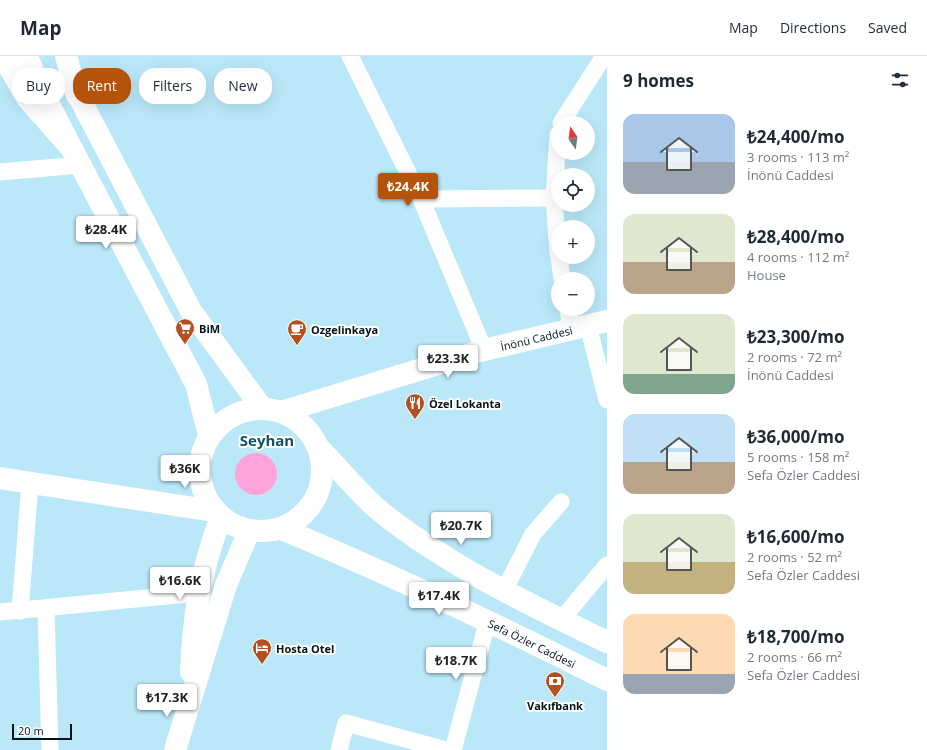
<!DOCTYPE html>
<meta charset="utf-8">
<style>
body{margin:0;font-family:"Open Sans",sans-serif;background:#f2f2f3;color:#1f2937;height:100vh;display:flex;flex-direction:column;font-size:15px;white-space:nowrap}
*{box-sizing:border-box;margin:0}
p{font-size:13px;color:#747a83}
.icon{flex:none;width:22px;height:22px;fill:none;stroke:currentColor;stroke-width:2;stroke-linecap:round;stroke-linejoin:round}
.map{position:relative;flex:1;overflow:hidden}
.details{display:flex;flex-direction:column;background:#fff;width:320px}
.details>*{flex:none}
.banner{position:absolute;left:12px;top:12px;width:380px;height:36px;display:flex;gap:8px}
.needle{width:26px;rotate:347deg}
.tools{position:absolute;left:551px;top:60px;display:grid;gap:8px}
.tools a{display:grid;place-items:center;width:44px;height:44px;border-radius:50%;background:#fff;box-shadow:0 4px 16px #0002;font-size:20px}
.scale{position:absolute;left:12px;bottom:10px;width:60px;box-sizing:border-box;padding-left:4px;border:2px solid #00121a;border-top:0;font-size:11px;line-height:14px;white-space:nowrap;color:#00121a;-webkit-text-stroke:3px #fff;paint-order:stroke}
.price{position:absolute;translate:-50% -34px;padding:0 9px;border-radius:4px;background:#fff;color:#222;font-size:13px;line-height:26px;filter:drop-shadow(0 1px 2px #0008)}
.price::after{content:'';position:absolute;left:50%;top:24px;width:12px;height:9px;margin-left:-6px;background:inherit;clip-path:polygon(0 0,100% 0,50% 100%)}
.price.selected{background:#b45309;color:#fff}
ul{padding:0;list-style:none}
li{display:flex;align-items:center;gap:12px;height:100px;padding:0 16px}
li span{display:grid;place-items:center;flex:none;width:112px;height:80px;border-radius:12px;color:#555}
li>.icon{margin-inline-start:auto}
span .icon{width:48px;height:48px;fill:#fffc;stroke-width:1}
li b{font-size:17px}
h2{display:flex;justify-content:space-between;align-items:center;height:48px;padding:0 16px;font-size:17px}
.tag{padding:0 14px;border-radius:16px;background:#fff;box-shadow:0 4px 16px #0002;font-size:14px;line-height:36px}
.tag.selected{background:#b45309;color:#fff}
header{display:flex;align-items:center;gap:24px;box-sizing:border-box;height:56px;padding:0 20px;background:#fff;border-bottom:1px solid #e0e1e3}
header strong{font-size:19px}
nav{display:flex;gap:22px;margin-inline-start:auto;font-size:14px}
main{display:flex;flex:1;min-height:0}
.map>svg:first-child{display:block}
</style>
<header>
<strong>Map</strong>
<nav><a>Map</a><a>Directions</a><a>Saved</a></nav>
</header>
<main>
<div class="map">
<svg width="607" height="694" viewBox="0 0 607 694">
<rect width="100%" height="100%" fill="#bbe8f9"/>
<circle fill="#fea4da" cx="256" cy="418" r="21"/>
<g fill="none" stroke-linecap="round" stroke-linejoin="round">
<g stroke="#fff" stroke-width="17">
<polyline points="350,0 421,143 484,294"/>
<polyline points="561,67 604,0"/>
<polyline points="558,78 554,142 558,197"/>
<polyline points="0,116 80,109"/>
<polyline points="421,143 554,142"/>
<polyline points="559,201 562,223"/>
<polyline points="568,253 571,274"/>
<polyline points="588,270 607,344"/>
<polyline points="505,533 533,478 561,446"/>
<polyline points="46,553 50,694"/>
<polyline points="20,555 30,427"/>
<polyline points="0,556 198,537"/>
<polyline points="561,564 607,509"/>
<polyline points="339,694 346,667 446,694"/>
<polyline points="453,694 488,564"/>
</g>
<g stroke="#fff" stroke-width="22">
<polyline points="27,0 36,23 72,93 196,328 209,379"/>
<polyline points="69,22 191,255 262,352"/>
<circle cx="261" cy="414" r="61"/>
<path id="s1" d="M281 356 484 294 607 265"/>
<path d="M317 390C337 410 360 439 381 456 447 509 530 549 607 586"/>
<polyline points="0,422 214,455"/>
<path id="s2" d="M282 473C392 519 500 570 607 624"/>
<path d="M191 616C193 559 201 514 221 461"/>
<polyline points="175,694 226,529 249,475"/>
</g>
<g stroke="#fff" stroke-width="22">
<polyline points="3,0 27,42 72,93"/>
<polyline points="66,0 77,39"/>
</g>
</g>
<defs>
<symbol id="supermarket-pin" viewBox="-11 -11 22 30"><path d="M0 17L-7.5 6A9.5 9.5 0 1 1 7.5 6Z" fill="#b44f1e" stroke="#fff"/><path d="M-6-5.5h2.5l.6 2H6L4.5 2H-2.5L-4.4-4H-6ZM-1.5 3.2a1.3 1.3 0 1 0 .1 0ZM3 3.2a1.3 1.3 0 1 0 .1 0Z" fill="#fff"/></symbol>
<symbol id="cafe-pin" viewBox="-11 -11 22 30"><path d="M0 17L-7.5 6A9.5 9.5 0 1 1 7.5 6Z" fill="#b44f1e" stroke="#fff"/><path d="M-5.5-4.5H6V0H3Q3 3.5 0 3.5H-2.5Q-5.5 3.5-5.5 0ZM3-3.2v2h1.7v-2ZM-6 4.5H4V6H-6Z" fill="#fff"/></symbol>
<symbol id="restaurant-pin" viewBox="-11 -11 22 30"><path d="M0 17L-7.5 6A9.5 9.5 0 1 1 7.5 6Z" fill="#b44f1e" stroke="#fff"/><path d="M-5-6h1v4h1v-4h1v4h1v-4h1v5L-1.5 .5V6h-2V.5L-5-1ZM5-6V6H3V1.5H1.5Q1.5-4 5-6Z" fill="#fff"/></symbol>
<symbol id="hotel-pin" viewBox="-11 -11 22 30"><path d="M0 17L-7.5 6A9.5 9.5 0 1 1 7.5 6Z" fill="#b44f1e" stroke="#fff"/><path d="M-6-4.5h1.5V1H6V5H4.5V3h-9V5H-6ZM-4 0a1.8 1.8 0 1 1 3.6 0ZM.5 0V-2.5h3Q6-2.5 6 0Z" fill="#fff"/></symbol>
<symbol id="bank-pin" viewBox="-11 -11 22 30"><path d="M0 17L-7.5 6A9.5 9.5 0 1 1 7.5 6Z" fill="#b44f1e" stroke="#fff"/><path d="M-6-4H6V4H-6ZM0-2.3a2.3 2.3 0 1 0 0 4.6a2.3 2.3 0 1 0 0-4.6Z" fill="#fff"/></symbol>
</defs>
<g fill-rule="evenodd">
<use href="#supermarket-pin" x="174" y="261" width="22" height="30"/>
<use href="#cafe-pin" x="286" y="262" width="22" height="30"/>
<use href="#restaurant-pin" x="404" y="336" width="22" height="30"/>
<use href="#hotel-pin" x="251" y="581" width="22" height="30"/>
<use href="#bank-pin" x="544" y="614" width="22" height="30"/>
</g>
<g text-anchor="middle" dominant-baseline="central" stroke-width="4" stroke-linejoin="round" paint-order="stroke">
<g font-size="11" font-weight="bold" fill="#00121a" stroke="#fff" text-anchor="start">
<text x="199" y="272">BiM</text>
<text x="311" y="273">Ozgelinkaya</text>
<text x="429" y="347">Özel Lokanta</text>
<text x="276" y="592">Hosta Otel</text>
<text x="555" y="649" text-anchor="middle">Vakıfbank</text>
</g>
<g font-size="11" fill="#00121a" stroke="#fff">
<text stroke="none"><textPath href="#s1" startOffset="266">İnönü Caddesi</textPath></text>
<text stroke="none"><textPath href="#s2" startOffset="275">Sefa Özler Caddesi</textPath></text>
</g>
<g font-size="15" font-weight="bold" fill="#115165" stroke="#fff">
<text x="267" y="384">Seyhan</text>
</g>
</g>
</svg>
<div class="tools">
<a><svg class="needle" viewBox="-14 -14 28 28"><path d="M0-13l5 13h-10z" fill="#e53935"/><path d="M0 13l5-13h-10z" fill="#747a83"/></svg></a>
<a><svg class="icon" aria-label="locate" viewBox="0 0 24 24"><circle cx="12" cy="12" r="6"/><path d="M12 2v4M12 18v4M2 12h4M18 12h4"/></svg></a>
<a>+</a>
<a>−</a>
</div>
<div class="scale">20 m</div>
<b class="price selected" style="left:408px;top:151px">₺24.4K</b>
<b class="price" style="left:106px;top:194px">₺28.4K</b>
<b class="price" style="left:448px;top:323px">₺23.3K</b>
<b class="price" style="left:185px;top:433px">₺36K</b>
<b class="price" style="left:461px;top:490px">₺20.7K</b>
<b class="price" style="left:180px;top:545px">₺16.6K</b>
<b class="price" style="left:439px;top:560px">₺17.4K</b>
<b class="price" style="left:456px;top:625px">₺18.7K</b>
<b class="price" style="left:167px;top:662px">₺17.3K</b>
<div class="banner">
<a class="tag">Buy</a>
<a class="tag selected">Rent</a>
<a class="tag">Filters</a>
<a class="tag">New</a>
</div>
</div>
<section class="details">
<h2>9 homes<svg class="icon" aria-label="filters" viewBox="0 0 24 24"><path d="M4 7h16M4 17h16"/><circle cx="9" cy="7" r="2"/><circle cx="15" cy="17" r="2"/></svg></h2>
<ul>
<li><span style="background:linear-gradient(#a9c7e8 60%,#9aa5b1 0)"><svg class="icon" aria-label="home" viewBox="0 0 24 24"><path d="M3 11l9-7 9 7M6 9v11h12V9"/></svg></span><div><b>₺24,400/mo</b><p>3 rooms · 113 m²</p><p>İnönü Caddesi</p></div></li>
<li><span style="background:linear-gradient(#dfe7d0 60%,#b9a48a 0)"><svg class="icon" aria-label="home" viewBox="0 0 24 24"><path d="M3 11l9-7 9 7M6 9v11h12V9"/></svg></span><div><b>₺28,400/mo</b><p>4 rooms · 112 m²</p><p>House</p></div></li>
<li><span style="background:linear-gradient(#dfe7d0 75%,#7fa58c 0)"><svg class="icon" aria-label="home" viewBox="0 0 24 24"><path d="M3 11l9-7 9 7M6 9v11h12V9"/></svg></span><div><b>₺23,300/mo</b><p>2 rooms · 72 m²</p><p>İnönü Caddesi</p></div></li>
<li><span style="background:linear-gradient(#bfe0f5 60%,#b9a48a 0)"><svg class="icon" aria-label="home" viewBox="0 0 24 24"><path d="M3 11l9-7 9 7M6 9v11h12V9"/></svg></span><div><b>₺36,000/mo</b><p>5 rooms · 158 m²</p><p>Sefa Özler Caddesi</p></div></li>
<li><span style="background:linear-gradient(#dfe7d0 60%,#c2b280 0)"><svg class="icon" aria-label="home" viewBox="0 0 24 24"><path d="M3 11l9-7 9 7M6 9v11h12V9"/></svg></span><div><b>₺16,600/mo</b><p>2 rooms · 52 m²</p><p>Sefa Özler Caddesi</p></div></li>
<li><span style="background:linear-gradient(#ffd9b3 75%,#9aa5b1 0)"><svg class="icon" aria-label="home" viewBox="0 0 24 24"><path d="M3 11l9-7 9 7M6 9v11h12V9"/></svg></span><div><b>₺18,700/mo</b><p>2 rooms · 66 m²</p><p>Sefa Özler Caddesi</p></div></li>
</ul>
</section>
</main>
